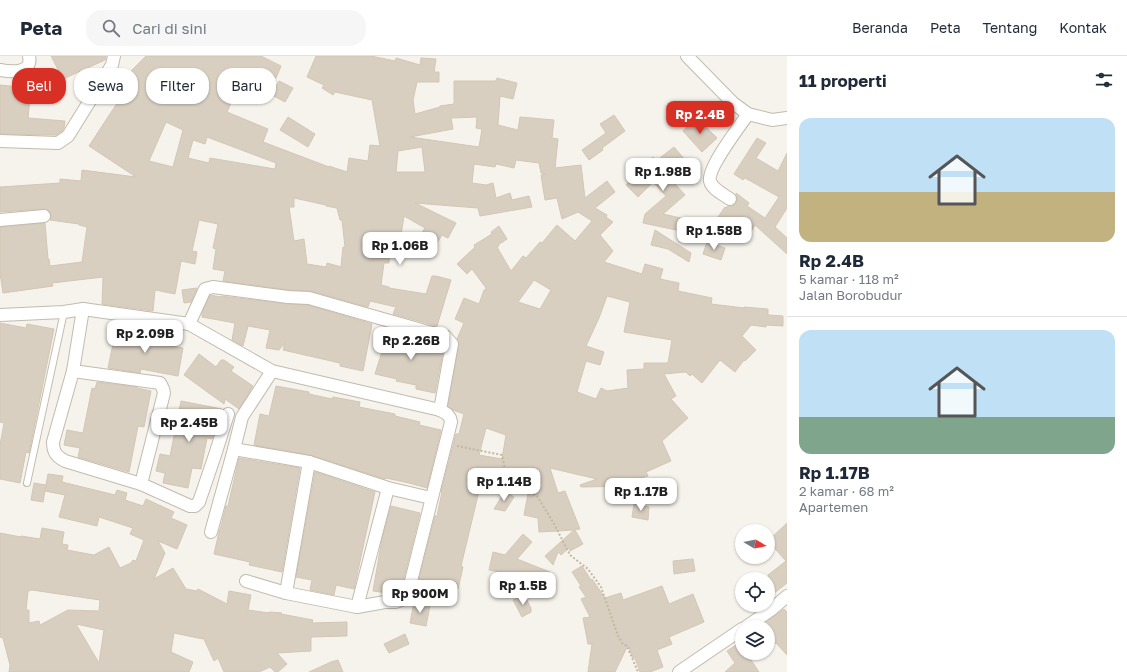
<!DOCTYPE html>
<html lang="id">
<meta charset="utf-8">
<style>
body{margin:0;font-family:"Golos Text",sans-serif;background:#f6f6f7;color:#1f2937;height:100vh;display:flex;flex-direction:column;font-size:15px;white-space:nowrap}
*{box-sizing:border-box;margin:0}
p{font-size:13px;color:#747a83}
.icon{flex:none;width:22px;height:22px;fill:none;stroke:currentColor;stroke-width:2;stroke-linecap:round;stroke-linejoin:round}
.map{position:relative;flex:1;overflow:hidden}
.panel{display:flex;flex-direction:column;background:#fff;width:340px}
.panel>*{flex:none}
.banner{position:absolute;left:12px;top:12px;width:380px;height:36px;display:flex;gap:8px}
.needle{width:26px;rotate:100deg}
.tools{position:absolute;left:735px;top:468px;display:grid;gap:8px}
.tools a{display:grid;place-items:center;width:40px;height:40px;border-radius:50%;background:#fff;box-shadow:0 1px 3px #0004;font-size:20px}
.price{position:absolute;translate:-50% -34px;padding:0 9px;border-radius:8px;background:#fff;color:#222;font-size:13px;line-height:26px;filter:drop-shadow(0 1px 2px #0008)}
.price::after{content:'';position:absolute;left:50%;top:24px;width:12px;height:9px;margin-left:-6px;background:inherit;clip-path:polygon(0 0,100% 0,50% 100%)}
.price.selected{background:#d93025;color:#fff}
ul{padding:0;list-style:none}
li{display:grid;align-content:center;gap:8px;height:212px;padding:0 12px}
li+li{border-top:1px solid #e0e1e3}
li span{display:grid;place-items:center;height:124px;border-radius:12px;color:#555}
li>.icon{margin-inline-start:auto}
span .icon{width:72px;height:72px;fill:#fffc;stroke-width:1}
li b{font-size:17px}
h2{display:flex;justify-content:space-between;align-items:center;height:48px;padding:0 12px;font-size:17px}
.tag{padding:0 14px;border-radius:16px;background:#fff;box-shadow:0 1px 3px #0004;font-size:14px;line-height:36px}
.tag.selected{background:#d93025;color:#fff}
header{display:flex;align-items:center;gap:24px;box-sizing:border-box;height:56px;padding:0 20px;background:#fff;border-bottom:1px solid #e0e1e3}
header strong{font-size:19px}
nav{display:flex;gap:22px;margin-inline-start:auto;font-size:14px}
.search{width:280px;height:36px;background:#f6f6f7;display:flex;align-items:center;gap:10px;box-sizing:border-box;padding:0 14px;border-radius:16px;color:#747a83;font-size:15px}
main{display:flex;flex:1;min-height:0}
.map>svg:first-child{display:block}
</style>
<header>
<strong>Peta</strong>
<div class="search"><svg class="icon" aria-label="search" viewBox="0 0 24 24"><circle cx="10" cy="10" r="6"/><path d="M15 15l6 6"/></svg>Cari di sini</div>
<nav><a>Beranda</a><a>Peta</a><a>Tentang</a><a>Kontak</a></nav>
</header>
<main>
<div class="map">
<svg width="787" height="616" viewBox="0 0 787 616">
<rect width="100%" height="100%" fill="#f6f3ec"/>
<g fill="#d8cfc1" stroke="#d3c7b4" fill-rule="evenodd">
<polygon points="51,0 106,0 105,4 63,23"/>
<path d="M146 0H261L281 10 276 22 256 12 247 28 238 23 228 43 232 45 227 56 268 73 263 86 329 111V110L347 116 349 102 368 105 370 89 380 90 372 44 335 36 333 39 322 32 324 29 307 21 316 0H371L395 5 396 2 420 9 421 2 436 3 434 16H439V26H417L413 44 415 58 440 51V50L454 48V25H496L497 22 517 27 513 43 500 40 498 69 518 74 520 61 554 64 552 82 558 83 555 112 581 109 585 142 607 125 615 136 595 152 607 159 606 161 613 166 600 179 613 195 604 206 642 218 645 208 663 213 660 223 679 227 678 235 712 242 711 248 744 252V251L768 253V259L783 260V270L766 269V271L751 269 742 280 756 294 745 305 744 304 735 316 720 304 702 327 692 318 690 320 686 316 664 318 676 340 671 343 688 362 662 385 671 405 646 416 648 420 633 424V430L581 431 580 429 597 423 550 412 558 437 565 435 580 473 575 474 583 488 570 495 569 492 561 499 558 496 553 509 545 500 574 474 539 476 538 462 524 459 533 411 525 425 509 422 510 420 489 416 488 419 479 418 487 424 486 432 480 431 461 510 463 511 458 533 419 523 435 460H437L442 436H441L456 378H459L464 358 453 354 448 350 459 289 457 283 464 267 455 263 464 242 479 248 484 234 486 235 485 234 486 232 472 213 467 218 457 208 475 191 474 189 492 178 491 176 499 170 507 183 498 189 499 190 497 191 511 215 523 200 526 202 540 186 542 187 557 169 575 185 592 165 578 156 562 163 557 142 545 144 541 119 546 118 541 117 539 107 516 104 514 112 496 108 495 111 474 108 472 127 486 129 493 127 496 142 510 137 512 144 529 140 532 151 480 160 478 152 415 147 456 167 448 182 442 179 430 198 415 188 425 172 404 160 401 179 392 177 389 207H384L381 229 389 231V232L426 238 432 220H436L451 224 437 270 393 258 396 251 370 245 368 251 311 235 289 234 223 225 225 215 213 213 216 193 213 192 218 168 199 164 192 195 197 196 195 208 181 205 175 238 155 234 153 255 102 248 103 221 52 227 53 230 3 237 0 217V171L45 167 48 203H49L50 210 82 206 87 171 79 169V168L50 164 51 160 50 156 47 153H44L0 156V131L60 127V123L81 125 82 114 136 121 89 90 125 35 112 27 118 18 124 22ZM477 61 476 72 482 73 479 91 410 81 453 73 451 62ZM166 66 183 74 173 111 149 105ZM207 81 276 107 275 113 210 102 209 107 188 102 193 84 205 88ZM422 91 425 116H396L398 95ZM294 142 326 149V150L337 152 340 164H342L345 191H343L341 211 327 207 326 211 307 208 304 183 294 185 289 151H294ZM534 224 551 234 540 253 518 246ZM607 240 630 246 624 276 672 284 668 307H644V313L627 314 628 332 607 335 601 332 596 343 577 336 586 305 600 309 604 296 586 290 599 262ZM486 372 506 379 502 403 479 399Z"/>
<polygon points="279,25 293,32 285,46 272,39"/>
<polygon points="0,29 31,32 28,62 65,65 64,72 62,75 56,79 0,78"/>
<polygon points="614,59 625,75 602,92 603,94 589,104 582,94 606,77 600,68"/>
<polygon points="288,61 315,78 308,91 280,74"/>
<polygon points="697,62 717,82 702,96 683,75"/>
<polygon points="757,82 766,87 756,102 778,115 787,97 787,152 775,171 787,182 787,198 755,169 750,177 738,169 734,176 716,164 725,151 726,152 728,150 733,150 736,147 737,143 736,138 736,137 749,147 747,150 765,162 779,141 745,122 743,124 734,118"/>
<polygon points="674,91 686,105 668,120 685,139 663,158 698,166 695,178 643,167 645,158 666,140 653,126 638,141 626,129 653,101 656,105"/>
<polygon points="655,174 691,197 689,206 668,193 651,189"/>
<polygon points="707,186 725,192 721,204 703,198"/>
<polygon points="197,232 191,246 184,247 182,234"/>
<polygon points="210,239 221,241 221,240 287,248 308,249 372,268 363,315 340,310 340,307 283,294 285,287 279,294 266,292 270,274 248,270 243,290 232,284 235,267 202,261 202,257"/>
<polygon points="0,267 26,272 27,268 54,273 29,397 26,396 20,427 0,423 0,389 4,367 0,366"/>
<polygon points="140,269 149,270 147,278 161,281 159,288 183,292 178,320 141,313 140,317 108,312 115,278 137,282"/>
<polygon points="389,273 433,285 432,287 434,288 443,291 444,290 435,337 416,333 416,329 396,325 397,323 375,318"/>
<polygon points="199,298 216,311 221,304 224,304 234,311 231,315 253,330 239,353 225,343 224,348 184,319"/>
<polygon points="97,326 137,331 137,332 151,335 144,371 138,370 129,416 78,401 80,392 64,389 67,374 83,377 92,332 95,333"/>
<polygon points="276,330 309,336 309,338 332,343 333,341 360,346 359,351 395,358 395,360 420,366 419,369 441,374 427,432 409,427 386,422 385,423 310,399 254,389 260,358 269,360"/>
<polygon points="181,345 222,353 212,383 207,382 201,413 192,412 188,432 163,427 165,417 156,415 160,398 170,400"/>
<polygon points="239,402 300,412 282,516 249,509 250,506 214,498 219,476 219,474 220,474 226,450 228,450"/>
<polygon points="315,416 375,436 354,533 336,529 334,539 310,534 312,524 296,521"/>
<path d="M48 418 63 420 62 426 115 439 117 434 127 437 125 444 143 450 146 443 174 456 171 462 187 469 177 493 158 485 165 497 154 523 173 512 186 533 197 535 198 533 227 548 229 535 251 539 248 554 269 557V556L282 557 281 558 313 564 312 567 347 566V580L311 581V595L277 597 287 608 278 616H275L270 611 259 616H224L218 602 214 605 203 581V583L174 577 171 596 193 606 189 616H9L10 609 3 582 0 581V477L21 481V480L40 483 42 472 64 476 62 488 68 489 67 494 94 499 109 491 120 512 131 507 133 504 136 505 144 484 130 478 133 472 99 461 97 470 59 461 65 439 45 435ZM32 534 100 544 99 555 68 554 40 569 39 565 29 567V554H26L28 535ZM76 568 104 574 99 607Z"/>
<polygon points="34,427 46,429 43,446 31,444"/>
<polygon points="505,435 514,441 505,455 494,453"/>
<polygon points="634,448 649,451 648,464 632,461"/>
<polygon points="391,450 420,457 401,534 399,537 395,538 373,535 382,483"/>
<polygon points="787,467 787,527 768,542 768,519 786,505 768,485"/>
<polygon points="523,478 532,486 517,503 550,516 544,532 531,529 516,523 518,526 503,523 505,517 489,514 493,496 505,499"/>
<polygon points="693,503 695,515 674,518 673,505"/>
<polygon points="582,510 591,524 592,523 605,542 621,537 623,544 662,530 669,548 693,538 704,566 669,581 672,588 657,594 663,611 650,616 640,616 635,602 633,602 628,589 615,616 588,616 592,588 588,588 583,562 590,561 581,543 586,541 579,531 581,530 572,516"/>
<polygon points="524,539 531,552 531,556 522,561 513,544"/>
<polygon points="414,546 430,549 426,570 410,567"/>
<polygon points="784,553 787,556 787,599 776,587 774,588 768,582 768,571 759,571"/>
<polygon points="405,578 409,588 389,597 384,588"/>
<polygon points="742,585 742,597 761,597 751,604 759,616 725,616 735,607 727,595"/>
<polygon points="338,604 343,616 309,616 331,606"/>
</g>
<g fill="none" stroke-linecap="round" stroke-linejoin="round">
<defs>
<polyline id="lane" points="27,427 64,256"/>
<g id="street">
<polyline points="687,0 733,47 748,58 772,64 787,62"/>
<path d="M0 14C11 16 33 18 29 0"/>
<polyline points="0,85 58,87 68,80 112,9 114,0"/>
<path d="M730 143C723 138 712 133 710 125 707 112 740 70 748 58"/>
<polyline points="0,164 44,160"/>
<path d="M83 253 73 315 53 386C53 396 56 400 65 405L141 428 190 450H195L199 446 215 399 228 358"/>
<polyline points="0,259 64,256 83,253 189,268 272,315 440,354 447,358 450,362 451,366 408,537 404,543 396,546 385,546 357,551 286,537 246,525"/>
<polyline points="189,268 205,233 213,231 288,241 309,242 425,275 445,280 452,288 440,354"/>
<polyline points="73,315 160,327 163,333 164,337 141,428"/>
<polyline points="234,393 309,406 388,432 431,442"/>
<polyline points="211,476 234,393 242,361 272,315"/>
<polyline points="286,537 309,406"/>
<polyline points="357,551 388,432"/>
<polyline points="746,571 772,553 787,540"/>
<polyline points="679,616 742,573"/>
</g>
</defs>
<use href="#lane" stroke="#c2bbae" stroke-width="8"/>
<use href="#street" stroke="#c2bbae" stroke-width="14"/>
<polyline stroke="#c4b79f" stroke-width="2" stroke-dasharray="2 2" stroke-linecap="butt" points="457,390 502,399 506,417 509,424 537,440 553,466 570,499 588,513 601,531 618,580 623,588 627,590 638,616"/>
<use href="#lane" stroke="#fff" stroke-width="6"/>
<use href="#street" stroke="#fff" stroke-width="12"/>
</g>
</svg>
<div class="tools">
<a><svg class="needle" viewBox="-14 -14 28 28"><path d="M0-13l5 13h-10z" fill="#e53935"/><path d="M0 13l5-13h-10z" fill="#747a83"/></svg></a>
<a><svg class="icon" aria-label="locate" viewBox="0 0 24 24"><circle cx="12" cy="12" r="6"/><path d="M12 2v4M12 18v4M2 12h4M18 12h4"/></svg></a>
<a><svg class="icon" aria-label="layers" viewBox="0 0 24 24"><path d="M12 4l9 5-9 5-9-5zM3 14l9 5 9-5"/></svg></a>
</div>
<b class="price selected" style="left:700px;top:79px">Rp 2.4B</b>
<b class="price" style="left:663px;top:136px">Rp 1.98B</b>
<b class="price" style="left:714px;top:195px">Rp 1.58B</b>
<b class="price" style="left:400px;top:210px">Rp 1.06B</b>
<b class="price" style="left:145px;top:298px">Rp 2.09B</b>
<b class="price" style="left:411px;top:305px">Rp 2.26B</b>
<b class="price" style="left:189px;top:387px">Rp 2.45B</b>
<b class="price" style="left:504px;top:446px">Rp 1.14B</b>
<b class="price" style="left:641px;top:456px">Rp 1.17B</b>
<b class="price" style="left:523px;top:550px">Rp 1.5B</b>
<b class="price" style="left:420px;top:558px">Rp 900M</b>
<div class="banner">
<a class="tag selected">Beli</a>
<a class="tag">Sewa</a>
<a class="tag">Filter</a>
<a class="tag">Baru</a>
</div>
</div>
<section class="panel">
<h2>11 properti<svg class="icon" aria-label="filters" viewBox="0 0 24 24"><path d="M4 7h16M4 17h16"/><circle cx="9" cy="7" r="2"/><circle cx="15" cy="17" r="2"/></svg></h2>
<ul>
<li><span style="background:linear-gradient(#bfe0f5 60%,#c2b280 0)"><svg class="icon" aria-label="home" viewBox="0 0 24 24"><path d="M3 11l9-7 9 7M6 9v11h12V9"/></svg></span><div><b>Rp 2.4B</b><p>5 kamar · 118 m²</p><p>Jalan Borobudur</p></div></li>
<li><span style="background:linear-gradient(#bfe0f5 70%,#7fa58c 0)"><svg class="icon" aria-label="home" viewBox="0 0 24 24"><path d="M3 11l9-7 9 7M6 9v11h12V9"/></svg></span><div><b>Rp 1.17B</b><p>2 kamar · 68 m²</p><p>Apartemen</p></div></li>
</ul>
</section>
</main>
